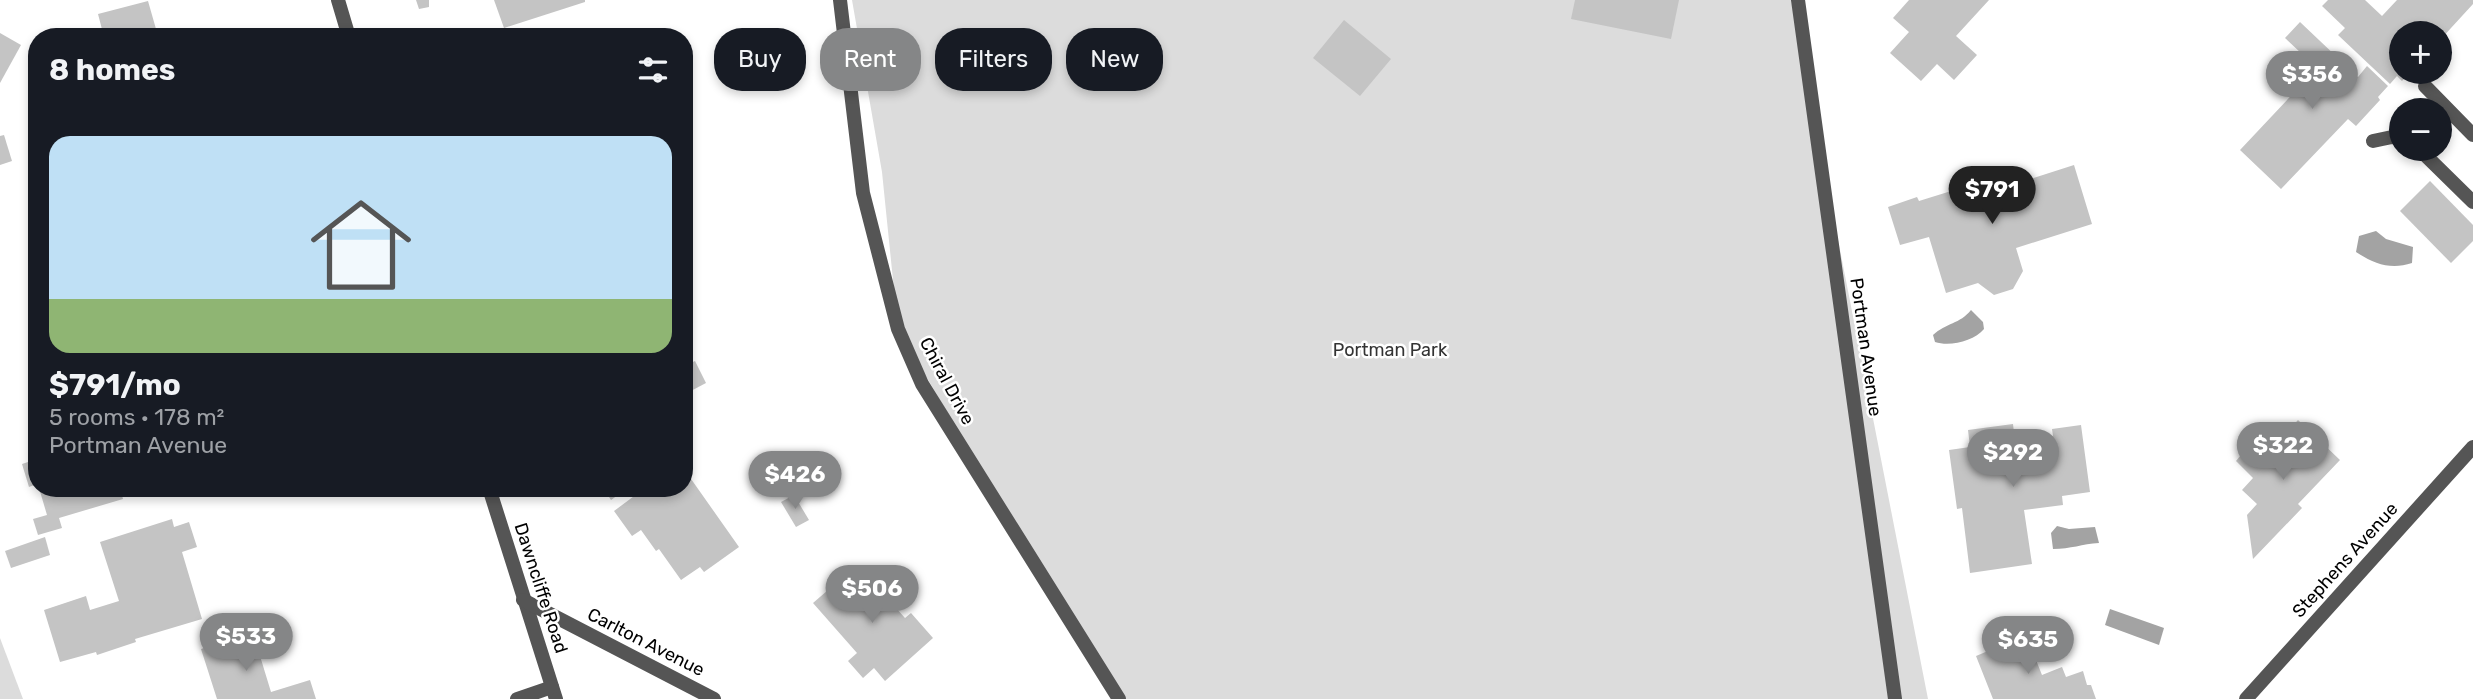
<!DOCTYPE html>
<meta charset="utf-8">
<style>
body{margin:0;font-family:Rubik,sans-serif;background:#242831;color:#f1f3f6;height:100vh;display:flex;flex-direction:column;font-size:26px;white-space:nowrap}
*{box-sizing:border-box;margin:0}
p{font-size:23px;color:#9ea1a6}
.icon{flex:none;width:38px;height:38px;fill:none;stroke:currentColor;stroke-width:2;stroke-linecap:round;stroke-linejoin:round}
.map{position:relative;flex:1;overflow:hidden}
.sheet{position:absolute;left:28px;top:28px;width:665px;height:469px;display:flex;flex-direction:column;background:#171b24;border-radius:28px;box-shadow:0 4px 10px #0003}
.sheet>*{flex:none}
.top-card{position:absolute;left:714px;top:28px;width:665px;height:63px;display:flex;gap:14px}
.controls{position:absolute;left:2389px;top:21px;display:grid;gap:14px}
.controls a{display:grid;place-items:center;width:63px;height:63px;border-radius:50%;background:#171b24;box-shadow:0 4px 10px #0003;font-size:35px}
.price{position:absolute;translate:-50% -60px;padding:0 16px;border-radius:24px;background:#858687;color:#fff;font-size:23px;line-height:46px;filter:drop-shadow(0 2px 4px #0008)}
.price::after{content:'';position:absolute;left:50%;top:42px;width:21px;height:16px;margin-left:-10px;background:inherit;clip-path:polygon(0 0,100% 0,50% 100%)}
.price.selected{background:#222;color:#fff}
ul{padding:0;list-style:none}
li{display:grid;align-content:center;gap:14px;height:371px;padding:0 21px}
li+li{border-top:2px solid #363941}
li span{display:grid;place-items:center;height:217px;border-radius:21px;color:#555}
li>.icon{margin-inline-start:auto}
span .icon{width:126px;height:126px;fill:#fffc;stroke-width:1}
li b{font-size:30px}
h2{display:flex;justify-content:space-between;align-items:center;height:84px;padding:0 21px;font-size:30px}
.pill{padding:0 24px;border-radius:28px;background:#171b24;box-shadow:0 4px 10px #0003;font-size:24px;line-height:63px}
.pill.selected{background:#858687;color:#fff}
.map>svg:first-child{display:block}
</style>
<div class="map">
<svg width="2473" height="699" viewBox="0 0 2473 699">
<rect width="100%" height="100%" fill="#fff"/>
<g fill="#dcdcdc">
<polygon points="852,0 1791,0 1928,699 1113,699 1093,658 898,329 882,172"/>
<polygon points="0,638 23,699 0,699"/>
</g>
<g fill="#a3a3a3">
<path d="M2376 231 2386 239 2413 247 2412 263C2391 270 2374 264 2356 252L2359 236Z"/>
<path d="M1971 310 1983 322 1984 329C1974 341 1950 347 1935 342L1933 335C1946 323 1960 324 1971 310Z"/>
<path d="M2057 526 2069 529 2095 527 2099 543C2082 544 2071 549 2053 549L2051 533Z"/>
<polygon points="2110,609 2164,628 2159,645 2105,625"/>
</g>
<g fill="#c4c4c4">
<polygon points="416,0 429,0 429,7 419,9"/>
<polygon points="494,0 585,0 585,2 504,28"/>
<polygon points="1575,0 1679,0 1671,39 1571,19"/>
<polygon points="1909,0 1989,0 1956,36 1977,55 1954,80 1937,64 1921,81 1890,53 1909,32 1893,18"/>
<polygon points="2328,0 2365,0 2382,16 2397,0 2473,0 2473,4 2440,40 2440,33 2401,33 2401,72 2410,72 2402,81 2397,76 2390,84 2338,35 2345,28 2322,6"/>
<polygon points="148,1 156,29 148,32 150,37 104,37 98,14"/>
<polygon points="1344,20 1391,59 1360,96 1313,58"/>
<polygon points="2300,22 2358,77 2367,66 2388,86 2378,97 2380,100 2356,126 2348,119 2281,189 2240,150 2317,68 2285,38"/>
<polygon points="0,33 21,45 0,83"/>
<polygon points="4,135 12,161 0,165 0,136"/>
<polygon points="2074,165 2092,224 2016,248 2023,271 2013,289 1994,295 1978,283 1946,293 1929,237 1900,245 1888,207 1917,197 1919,201 2009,173 2012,185"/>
<polygon points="2430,181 2473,225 2473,241 2451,263 2400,211"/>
<polygon points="695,361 706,383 687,393 684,388 684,366"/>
<polygon points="2298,420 2340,460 2298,504 2302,508 2253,559 2247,515 2257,504 2242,490 2253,478 2236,461 2245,450 2258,463"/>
<polygon points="2013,424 2015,441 2053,436 2052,429 2081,425 2090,492 2062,496 2063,505 2024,510 2032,564 1970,573 1962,508 1957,509 1949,450 1970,447 1968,430"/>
<polygon points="37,459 37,484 29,487 22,464"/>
<polygon points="684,469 739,547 704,572 700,567 681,580 659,549 656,551 641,530 632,536 614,511 645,488 684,488"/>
<polygon points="39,488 120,488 123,499 59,518 62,528 38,535 33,519 47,515"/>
<polygon points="603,488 628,488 611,500"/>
<polygon points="794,495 809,520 796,527 781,502"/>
<polygon points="172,519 174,527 189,522 197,547 182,552 202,619 135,639 136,642 97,655 96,652 60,662 44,610 86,596 90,610 119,601 100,542"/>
<polygon points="45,537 50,555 11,568 5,551"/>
<polygon points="857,565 905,618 911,613 933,638 885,681 874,668 863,678 848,661 857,653 813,603"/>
<polygon points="253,633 271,692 310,680 316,699 217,699 201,649"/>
<polygon points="2026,635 2042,675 2062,667 2066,677 2083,671 2087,685 2091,685 2096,699 1993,699 1976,656"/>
</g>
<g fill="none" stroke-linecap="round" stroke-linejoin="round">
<g stroke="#555" stroke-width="14">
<polyline points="338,0 349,37"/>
<polyline points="840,0 863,193 898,329 922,384 1119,699"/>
<polyline points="1798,0 1895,699"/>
<polyline points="2425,86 2473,135"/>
<polyline points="2373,141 2392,137 2401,139"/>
<polyline points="2419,149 2473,202"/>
<polyline points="489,488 556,699"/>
<polyline points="523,600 714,699"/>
<polyline points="517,699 552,687"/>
<polyline points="2246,699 2473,447"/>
</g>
</g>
<g text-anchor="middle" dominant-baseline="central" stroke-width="5" stroke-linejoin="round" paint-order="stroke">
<g font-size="18" fill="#000" stroke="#fff">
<text transform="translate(1866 347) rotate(82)">Portman Avenue</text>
<text transform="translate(947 381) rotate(62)">Chiral Drive</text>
<text transform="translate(2345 560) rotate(-48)">Stephens Avenue</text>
<text transform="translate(541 588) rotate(72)">Dawncliffe Road</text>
<text transform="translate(646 642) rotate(27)">Carlton Avenue</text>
</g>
<g font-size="18" fill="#333" stroke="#fff">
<text x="1390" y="350">Portman Park</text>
</g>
</g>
</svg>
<div class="controls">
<a>+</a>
<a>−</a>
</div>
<b class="price" style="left:2312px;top:111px">$356</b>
<b class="price selected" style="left:1992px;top:226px">$791</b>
<b class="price" style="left:2283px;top:482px">$322</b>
<b class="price" style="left:2013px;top:489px">$292</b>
<b class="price" style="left:795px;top:511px">$426</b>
<b class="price" style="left:872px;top:625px">$506</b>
<b class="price" style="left:246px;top:673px">$533</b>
<b class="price" style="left:2028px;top:676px">$635</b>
<div class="top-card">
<a class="pill">Buy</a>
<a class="pill selected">Rent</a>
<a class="pill">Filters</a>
<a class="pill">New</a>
</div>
<section class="sheet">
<h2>8 homes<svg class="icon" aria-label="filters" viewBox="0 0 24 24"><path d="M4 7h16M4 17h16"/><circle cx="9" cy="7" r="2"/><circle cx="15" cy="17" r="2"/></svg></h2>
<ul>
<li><span style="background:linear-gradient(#bfe0f5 75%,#8fb573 0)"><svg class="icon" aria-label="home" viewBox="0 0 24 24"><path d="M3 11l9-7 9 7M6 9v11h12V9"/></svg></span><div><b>$791/mo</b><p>5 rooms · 178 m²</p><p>Portman Avenue</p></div></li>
</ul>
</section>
</div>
